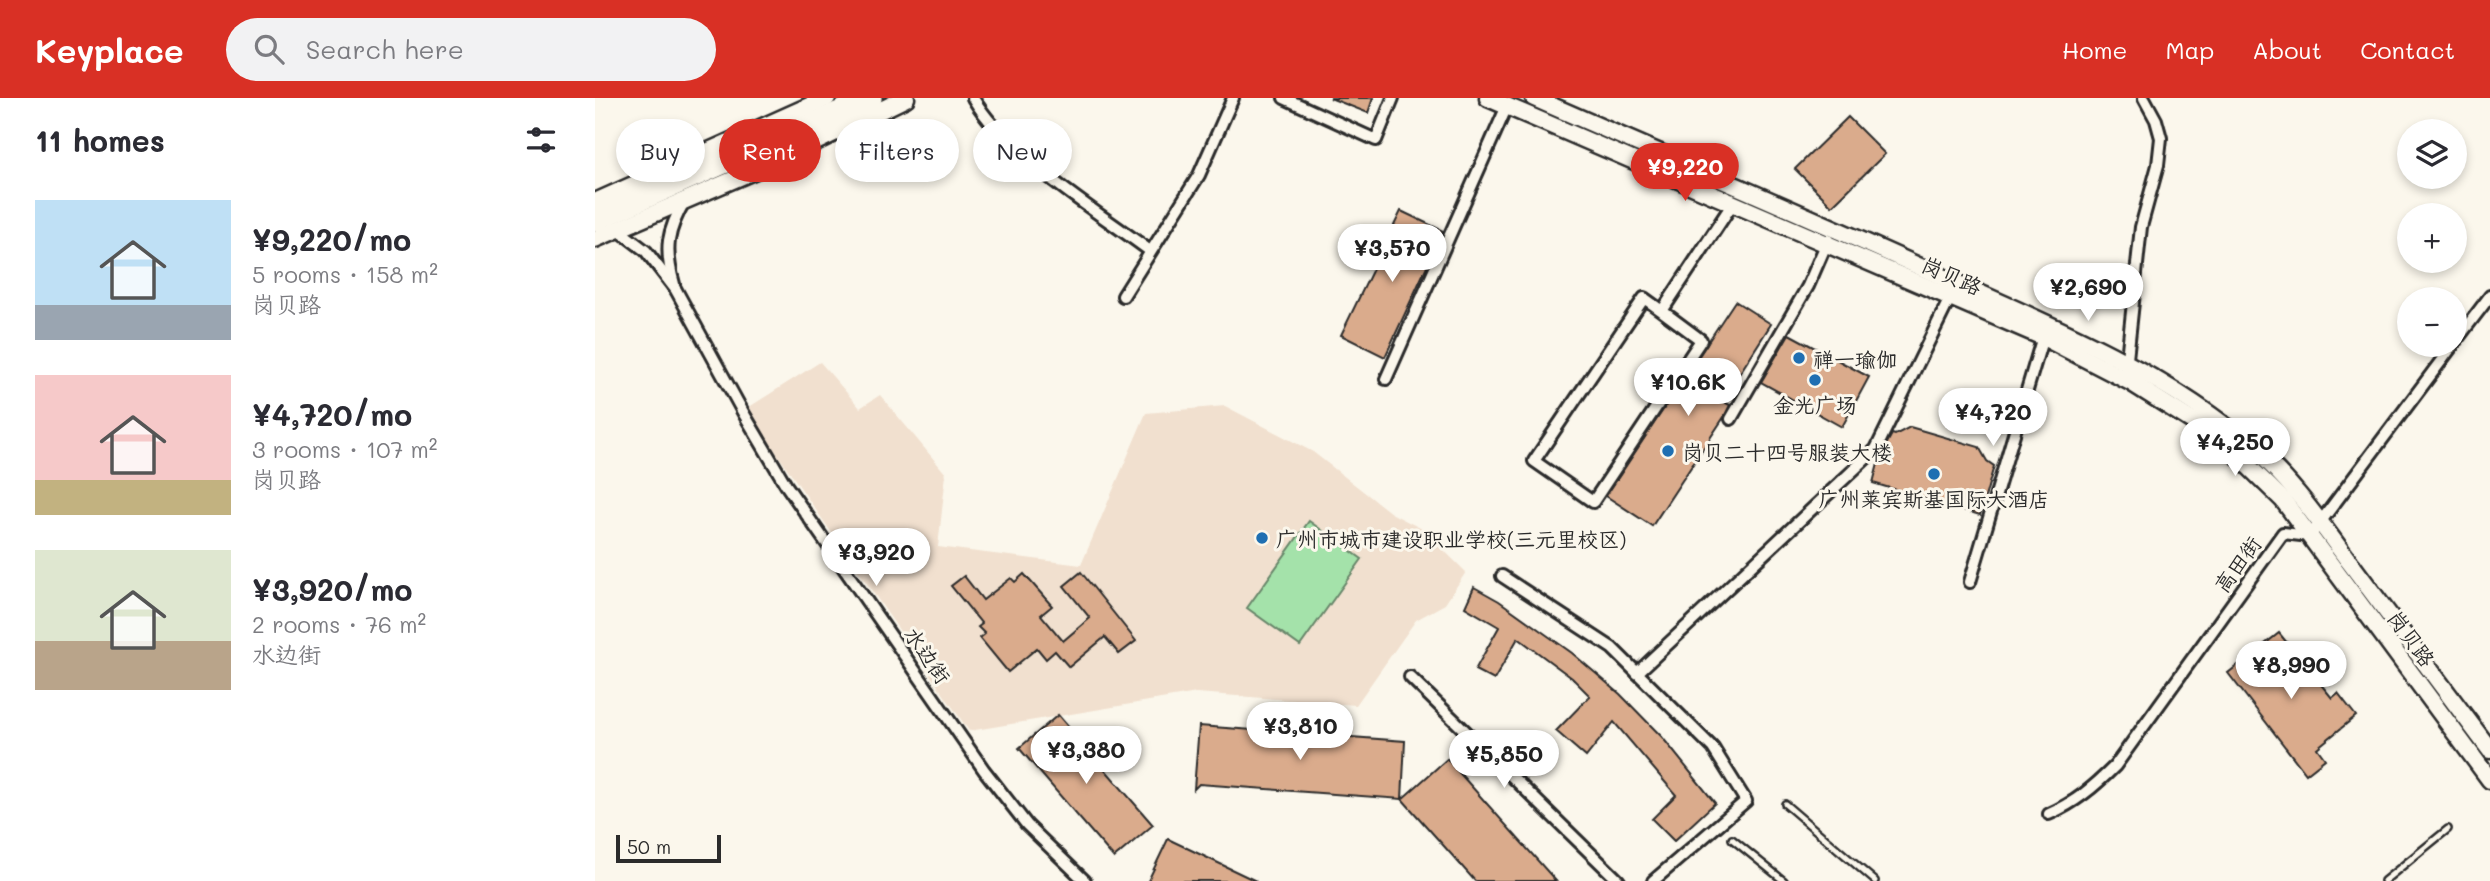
<!DOCTYPE html>
<meta charset="utf-8">
<style>
body{margin:0;font-family:Mali,"LXGW WenKai TC",sans-serif;background:#f2f2f3;color:#2b2b33;height:100vh;display:flex;flex-direction:column;font-size:26px;white-space:nowrap}
*{box-sizing:border-box;margin:0}
p{font-size:23px;color:#7c7c81}
.icon{flex:none;width:38px;height:38px;fill:none;stroke:currentColor;stroke-width:2;stroke-linecap:round;stroke-linejoin:round}
.map{position:relative;flex:1;overflow:hidden}
.drawer{display:flex;flex-direction:column;background:#fff;width:595px}
.drawer>*{flex:none}
.hud{position:absolute;left:21px;top:21px;width:665px;height:63px;display:flex;gap:14px}
.controls{position:absolute;left:1802px;top:21px;display:grid;gap:14px}
.controls a{display:grid;place-items:center;width:70px;height:70px;border-radius:50%;background:#fff;box-shadow:0 4px 10px #0003;font-size:35px}
.scale{position:absolute;left:21px;bottom:18px;width:105px;box-sizing:border-box;padding-left:7px;border:4px solid #2b2b2b;border-top:0;font-size:19px;line-height:24px;white-space:nowrap;color:#2b2b2b;-webkit-text-stroke:5px #fbf7ec;paint-order:stroke}
.price{position:absolute;translate:-50% -60px;padding:0 16px;border-radius:24px;background:#fff;color:#222;font-size:23px;line-height:46px;filter:drop-shadow(0 2px 4px #0008)}
.price::after{content:'';position:absolute;left:50%;top:42px;width:21px;height:16px;margin-left:-10px;background:inherit;clip-path:polygon(0 0,100% 0,50% 100%)}
.price.current{background:#d93025;color:#fff}
ul{padding:0;list-style:none}
li{display:flex;align-items:center;gap:21px;height:175px;padding:0 35px}
li span{display:grid;place-items:center;flex:none;width:196px;height:140px;border-radius:0px;color:#555}
li>.icon{margin-inline-start:auto}
span .icon{width:84px;height:84px;fill:#fffc;stroke-width:1}
li b{font-size:30px}
h2{display:flex;justify-content:space-between;align-items:center;height:84px;padding:0 35px;font-size:30px}
.chip{padding:0 24px;border-radius:32px;background:#fff;box-shadow:0 4px 10px #0003;font-size:24px;line-height:63px}
.chip.current{background:#d93025;color:#fff}
header{display:flex;align-items:center;gap:42px;box-sizing:border-box;height:98px;padding:0 35px;background:#d93025;color:#fff}
header strong{font-size:33px}
nav{display:flex;gap:38px;margin-inline-start:auto;font-size:24px}
.search{width:490px;height:63px;background:#f2f2f3;display:flex;align-items:center;gap:18px;box-sizing:border-box;padding:0 24px;border-radius:38px;color:#7c7c81;font-size:26px}
main{display:flex;flex:1;min-height:0}
.map>svg:first-child{display:block}
</style>
<header>
<strong>Keyplace</strong>
<div class="search"><svg class="icon" aria-label="search" viewBox="0 0 24 24"><circle cx="10" cy="10" r="6"/><path d="M15 15l6 6"/></svg>Search here</div>
<nav><a>Home</a><a>Map</a><a>About</a><a>Contact</a></nav>
</header>
<main>
<section class="drawer">
<h2>11 homes<svg class="icon" aria-label="filters" viewBox="0 0 24 24"><path d="M4 7h16M4 17h16"/><circle cx="9" cy="7" r="2"/><circle cx="15" cy="17" r="2"/></svg></h2>
<ul>
<li><span style="background:linear-gradient(#bfe0f5 75%,#9aa5b1 0)"><svg class="icon" aria-label="home" viewBox="0 0 24 24"><path d="M3 11l9-7 9 7M6 9v11h12V9"/></svg></span><div><b>¥9,220/mo</b><p>5 rooms · 158 m²</p><p>岗贝路</p></div></li>
<li><span style="background:linear-gradient(#f6c9c9 75%,#c2b280 0)"><svg class="icon" aria-label="home" viewBox="0 0 24 24"><path d="M3 11l9-7 9 7M6 9v11h12V9"/></svg></span><div><b>¥4,720/mo</b><p>3 rooms · 107 m²</p><p>岗贝路</p></div></li>
<li><span style="background:linear-gradient(#dfe7d0 65%,#b9a48a 0)"><svg class="icon" aria-label="home" viewBox="0 0 24 24"><path d="M3 11l9-7 9 7M6 9v11h12V9"/></svg></span><div><b>¥3,920/mo</b><p>2 rooms · 76 m²</p><p>水边街</p></div></li>
</ul>
</section>
<div class="map">
<svg width="1895" height="783" viewBox="0 0 1895 783">
<rect width="100%" height="100%" fill="#fbf7ec"/>
<filter id="ink" filterUnits="userSpaceOnUse"><feTurbulence type="fractalNoise" baseFrequency=".0143" numOctaves="2"/><feDisplacementMap in="SourceGraphic" scale="14" xChannelSelector="R" yChannelSelector="G"/><feConvolveMatrix kernelMatrix="1 2 1 2 8 2 1 2 1" color-interpolation-filters="sRGB"/></filter>
<g filter="url(#ink)">
<polygon fill="#f1e0cf" points="225,264 265,310 285,297 351,376 343,449 486,467 551,315 630,308 718,354 796,415 827,431 871,474 850,506 821,522 761,607 602,595 374,633 151,311"/>
<polygon fill="#a4e2aa" stroke="#68866a" stroke-width="2" points="714,423 767,461 705,548 652,510"/>
<g fill="#daab8c" stroke="#2b2b2b" stroke-width="2">
<polygon points="735,0 778,0 773,15"/>
<polygon points="1253,19 1290,56 1237,108 1200,71"/>
<polygon points="806,113 848,133 790,259 746,237"/>
<polygon points="1140,203 1176,226 1127,303 1135,307 1129,319 1057,428 1011,398"/>
<polygon points="1194,236 1274,279 1247,329 1166,284"/>
<polygon points="1315,329 1384,349 1392,363 1399,368 1385,417 1278,385 1285,358 1297,336 1300,337"/>
<polygon points="486,474 541,543 524,556 510,539 474,569 460,553 451,561 442,550 413,574 385,540 390,536 383,529 387,526 356,488 369,478 388,502 416,480 420,484 429,476 457,508 446,517 468,543 495,520 469,488"/>
<polygon points="879,489 904,503 977,555 1025,596 1067,639 1120,705 1079,743 1057,721 1081,697 1019,624 991,659 961,633 995,598 977,580 923,540 899,582 880,572 904,529 870,509"/>
<polygon points="1684,535 1737,600 1743,595 1761,618 1722,650 1730,661 1711,676 1633,575"/>
<polygon points="463,617 558,727 519,760 424,650"/>
<polygon points="604,628 810,643 807,701 604,686 599,691"/>
<polygon points="852,661 961,783 880,783 807,701"/>
<polygon points="573,741 661,783 553,783"/>
</g>
<g fill="none" stroke-linecap="round" stroke-linejoin="round">
<defs>
<g id="service">
<polyline points="1190,706 1280,783"/>
<polyline points="1137,741 1189,783"/>
<polyline points="1789,783 1853,731"/>
</g>
<g id="minor">
<path d="M378 0C414 60 499 111 555 153"/>
<polyline points="689,0 781,42 798,0"/>
<polyline points="22,131 51,153 81,192 149,316 191,387 389,672 432,727 490,783"/>
<path d="M79 186C69 151 72 133 90 102"/>
<polyline points="528,198 604,77 638,0"/>
<polyline points="1067,213 1049,200 939,363 998,404 1106,242 1067,213 1138,105"/>
<polyline points="1860,244 1895,198"/>
<polyline points="1531,270 1546,129 1563,67 1566,40 1561,22 1549,0"/>
<polyline points="791,281 912,8"/>
<polyline points="1136,321 1213,188 1233,142"/>
<polyline points="907,478 1017,550 1118,650 1151,703 1058,783"/>
<polyline points="1375,484 1449,235"/>
<polyline points="1042,575 1281,351 1358,194"/>
<polyline points="815,579 1024,783"/>
<path d="M1454 716C1480 705 1500 688 1520 668L1688 435 1715 438 1858 247"/>
</g>
<g id="secondary">
<polyline points="893,0 1448,239 1537,285 1602,326 1644,359 1688,402 1895,682"/>
<path d="M939 0C1073 59 1209 116 1343 177 1453 226 1568 272 1660 352 1698 384 1726 426 1756 466 1803 528 1849 590 1895 652"/>
<polyline points="0,104 232,0"/>
<polyline points="0,141 177,65 311,0"/>
</g>
<polyline id="motorway" points="0,122 276,0"/>
</defs>
<use href="#service" stroke="#2b2b2b" stroke-width="10"/>
<use href="#minor" stroke="#2b2b2b" stroke-width="16"/>
<use href="#secondary" stroke="#2b2b2b" stroke-width="21"/>
<use href="#motorway" stroke="#2b2b2b" stroke-width="26"/>
<use href="#service" stroke="#fbf7ec" stroke-width="5"/>
<use href="#minor" stroke="#fbf7ec" stroke-width="10"/>
<use href="#secondary" stroke="#fbf7ec" stroke-width="16"/>
<use href="#motorway" stroke="#fbf7ec" stroke-width="21"/>
</g>
</g>
<g fill="#1f6fb2" stroke="#fbf7ec" stroke-width="2.5">
<circle cx="1204" cy="260" r="7"/>
<circle cx="1220" cy="282" r="7"/>
<circle cx="1073" cy="353" r="7"/>
<circle cx="1339" cy="376" r="7"/>
<circle cx="667" cy="440" r="7"/>
</g>
<g text-anchor="middle" dominant-baseline="central" stroke-width="6" stroke-linejoin="round" paint-order="stroke">
<g font-size="21" fill="#2b2b2b" stroke="#fbf7ec">
<text transform="translate(1357 177) rotate(24)">岗贝路</text>
<text transform="translate(1642 466) rotate(-54)">高田街</text>
<text transform="translate(1817 540) rotate(54)">岗贝路</text>
<text transform="translate(333 557) rotate(55)">水边街</text>
</g>
<g font-size="21" fill="#2b2b2b" stroke="#fbf7ec" text-anchor="start">
<text x="1218" y="260">禅一瑜伽</text>
<text x="1220" y="306" text-anchor="middle">金光广场</text>
<text x="1087" y="353">岗贝二十四号服装大楼</text>
<text x="1339" y="400" text-anchor="middle">广州莱宾斯基国际大酒店</text>
<text x="681" y="440">广州市城市建设职业学校(三元里校区)</text>
</g>
</g>
</svg>
<div class="controls">
<a><svg class="icon" aria-label="layers" viewBox="0 0 24 24"><path d="M12 4l9 5-9 5-9-5zM3 14l9 5 9-5"/></svg></a>
<a>+</a>
<a>−</a>
</div>
<div class="scale">50 m</div>
<b class="price current" style="left:1090px;top:105px">¥9,220</b>
<b class="price" style="left:797px;top:186px">¥3,570</b>
<b class="price" style="left:1493px;top:225px">¥2,690</b>
<b class="price" style="left:1093px;top:320px">¥10.6K</b>
<b class="price" style="left:1398px;top:350px">¥4,720</b>
<b class="price" style="left:1640px;top:380px">¥4,250</b>
<b class="price" style="left:281px;top:490px">¥3,920</b>
<b class="price" style="left:1696px;top:603px">¥8,990</b>
<b class="price" style="left:705px;top:664px">¥3,810</b>
<b class="price" style="left:491px;top:688px">¥3,380</b>
<b class="price" style="left:909px;top:692px">¥5,850</b>
<div class="hud">
<a class="chip">Buy</a>
<a class="chip current">Rent</a>
<a class="chip">Filters</a>
<a class="chip">New</a>
</div>
</div>
</main>
